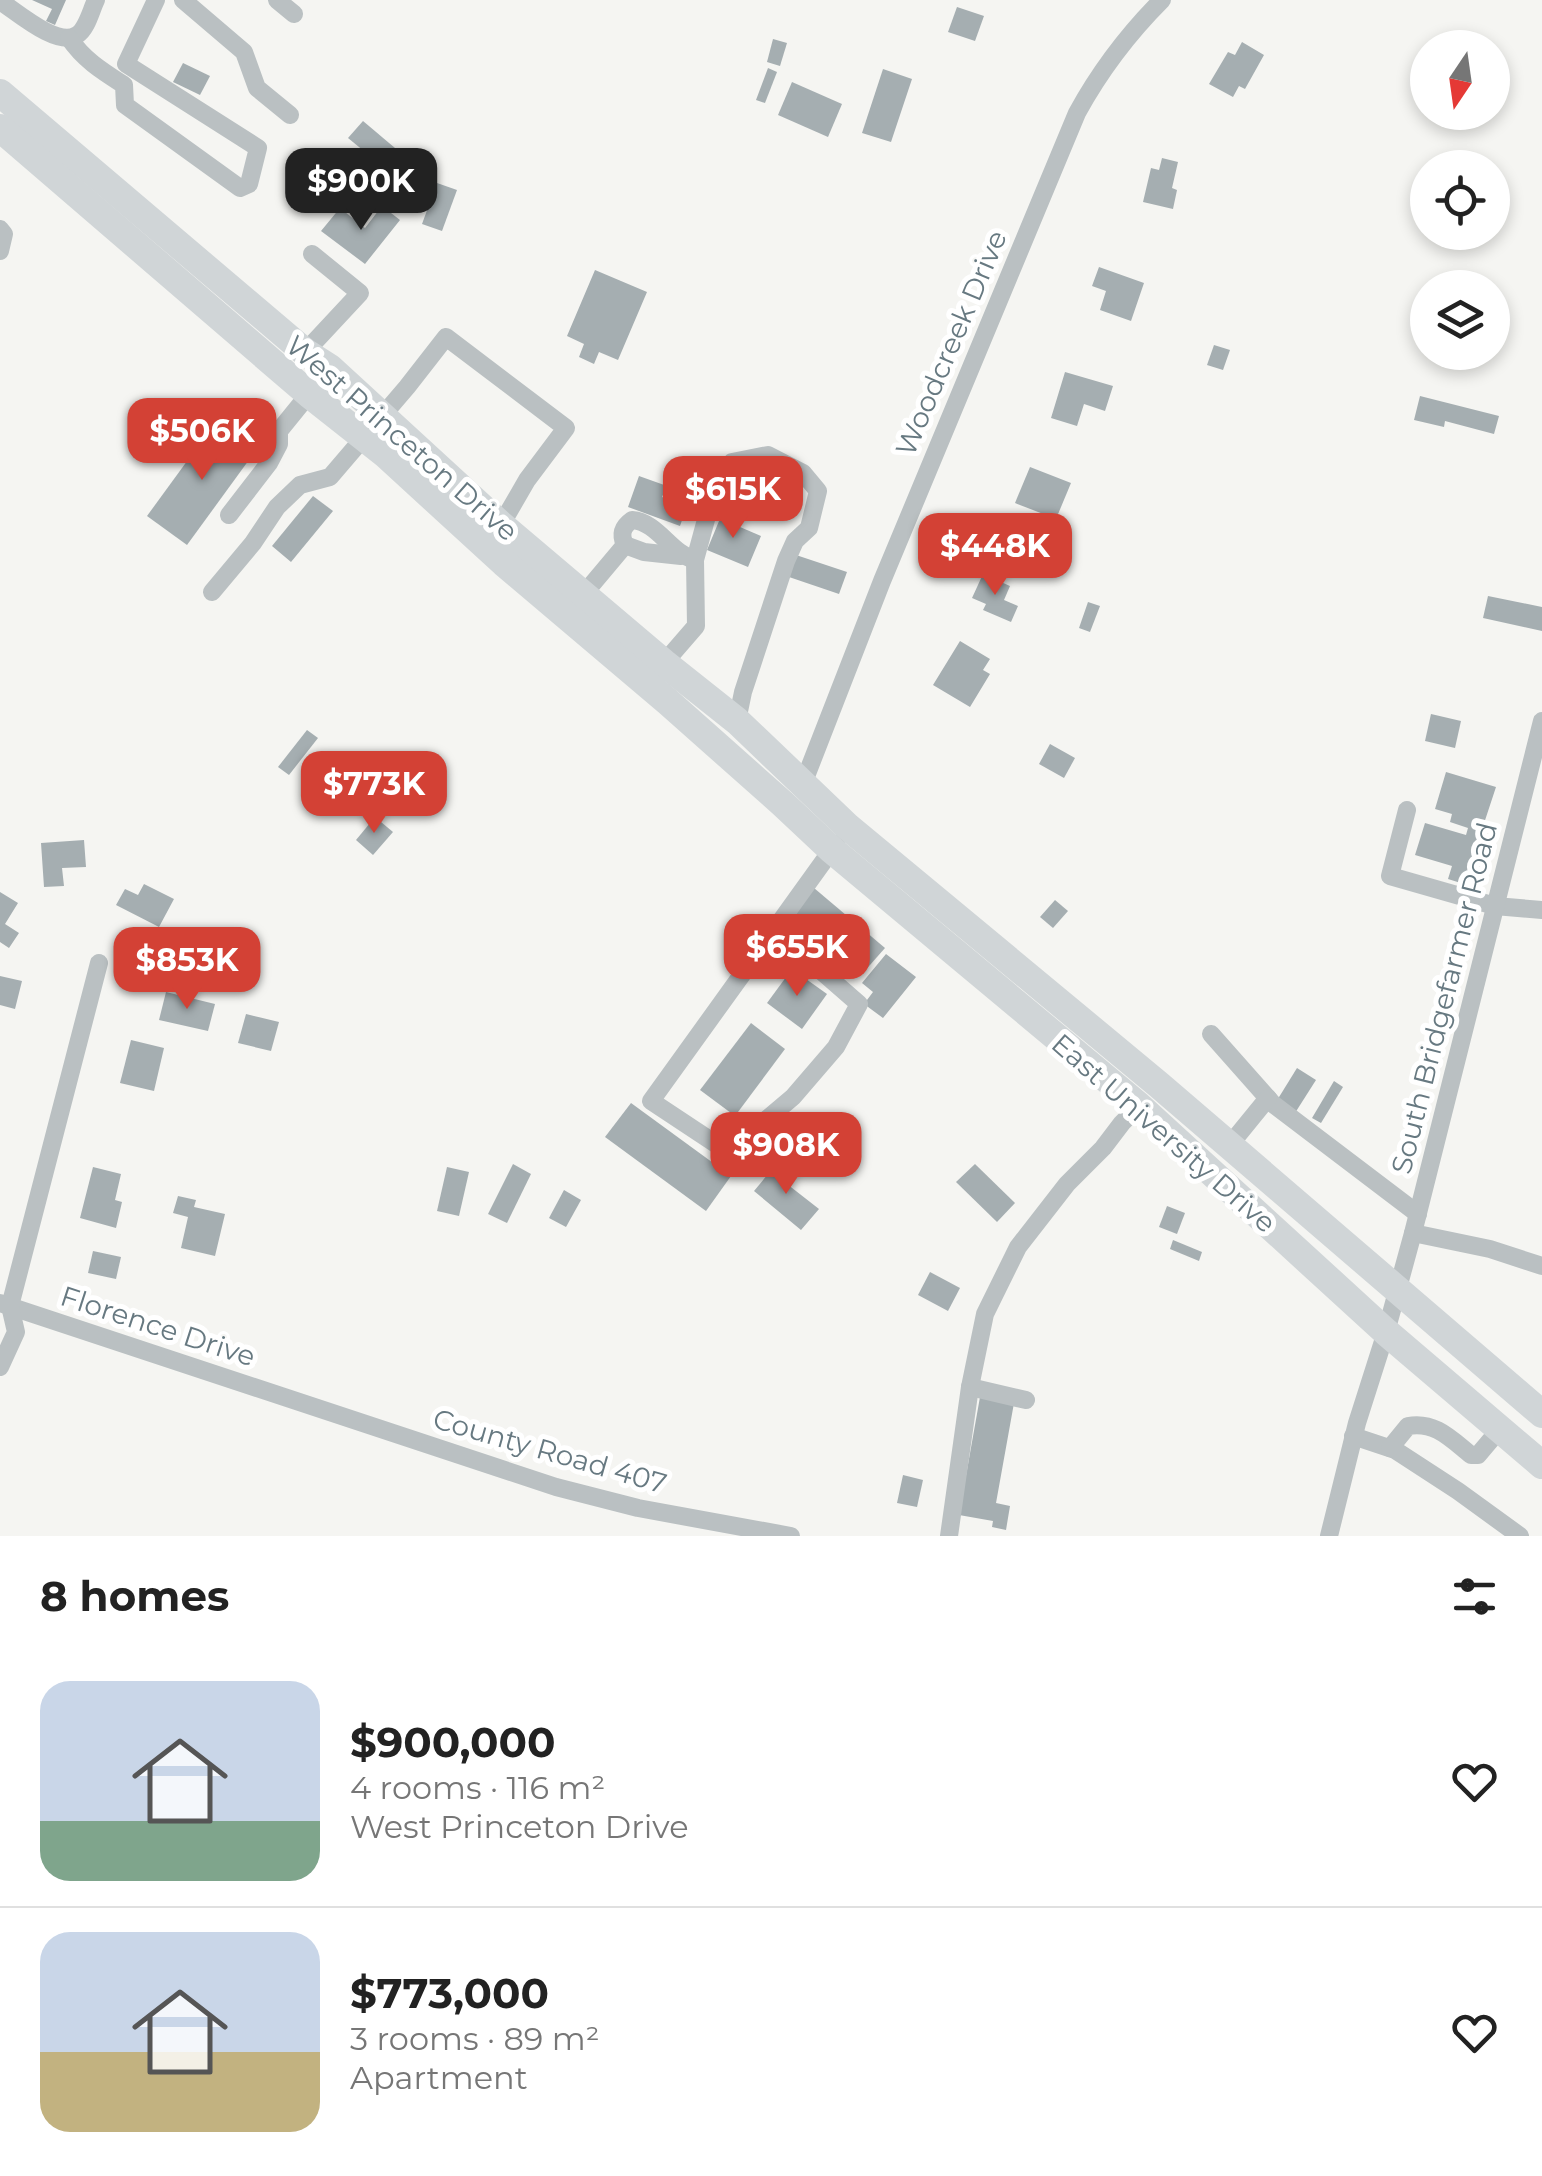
<!DOCTYPE html>
<meta charset="utf-8">
<style>
body{margin:0;font-family:Montserrat,sans-serif;background:#f2f2f2;color:#222;height:100vh;display:flex;flex-direction:column;font-size:38px;white-space:nowrap}
*{box-sizing:border-box;margin:0}
p{font-size:32px;color:#767676}
.icon{flex:none;width:55px;height:55px;fill:none;stroke:currentColor;stroke-width:2;stroke-linecap:round;stroke-linejoin:round}
.map{position:relative;height:1536px;overflow:hidden}
.sheet{display:flex;flex-direction:column;background:#fff;flex:1}
.sheet>*{flex:none}
.needle{width:65px;rotate:193deg}
.controls{position:absolute;left:1410px;top:30px;display:grid;gap:20px}
.controls a{display:grid;place-items:center;width:100px;height:100px;border-radius:50%;background:#fff;box-shadow:0 5px 15px #0003;font-size:50px}
.price{position:absolute;translate:-50% -85px;padding:0 22px;border-radius:20px;background:#d34135;color:#fff;font-size:32px;line-height:65px;filter:drop-shadow(0 2px 5px #0008)}
.price::after{content:'';position:absolute;left:50%;top:60px;width:30px;height:22px;margin-left:-15px;background:inherit;clip-path:polygon(0 0,100% 0,50% 100%)}
.price.current{background:#222;color:#fff}
ul{padding:0;list-style:none}
li{display:flex;align-items:center;gap:30px;height:250px;padding:0 40px}
li+li{border-top:2px solid #e0e0e0}
li span{display:grid;place-items:center;flex:none;width:280px;height:200px;border-radius:30px;color:#555}
li>.icon{margin-inline-start:auto}
span .icon{width:120px;height:120px;fill:#fffc;stroke-width:1}
li b{font-size:42px}
h2{display:flex;justify-content:space-between;align-items:center;height:120px;padding:0 40px;font-size:42px}
.map>svg:first-child{display:block}
</style>
<div class="map">
<svg width="1542" height="1536" viewBox="0 0 1542 1536">
<rect width="100%" height="100%" fill="#f5f5f2"/>
<g fill="#a5aeb1">
<polygon points="32,0 66,0 55,25 46,21 52,9"/>
<polygon points="957,7 984,16 975,41 948,32"/>
<polygon points="773,39 787,43 780,66 767,62"/>
<polygon points="1242,42 1264,55 1245,89 1239,86 1233,97 1209,84 1228,52 1235,55"/>
<polygon points="183,63 210,76 200,95 173,82"/>
<polygon points="768,68 777,72 765,103 756,100"/>
<polygon points="883,69 912,79 891,142 862,133"/>
<polygon points="792,82 842,104 828,137 778,115"/>
<polygon points="363,121 395,148 381,165 348,138"/>
<polygon points="1162,158 1178,162 1172,188 1177,190 1173,209 1143,202 1151,168 1159,170"/>
<polygon points="437,183 457,190 442,231 422,224"/>
<polygon points="382,206 400,220 365,264 321,231 340,208 365,228"/>
<polygon points="1099,267 1144,283 1131,321 1100,310 1106,291 1092,286"/>
<polygon points="595,270 647,292 618,360 599,352 594,364 579,357 584,344 567,336"/>
<polygon points="1214,345 1230,350 1223,370 1207,365"/>
<polygon points="1065,372 1113,386 1105,411 1084,404 1077,426 1051,418"/>
<polygon points="1420,396 1499,416 1494,434 1445,421 1444,427 1414,420"/>
<polygon points="217,420 257,449 187,545 147,516"/>
<polygon points="1030,467 1071,483 1056,519 1015,503"/>
<polygon points="639,476 667,486 662,497 687,506 680,526 628,507"/>
<polygon points="313,496 333,511 291,562 272,546"/>
<polygon points="724,509 737,515 733,524 761,536 748,567 707,550"/>
<polygon points="796,555 847,572 839,594 789,577"/>
<polygon points="983,574 1010,586 1004,600 1018,606 1011,622 983,610 986,604 972,598"/>
<polygon points="1488,596 1542,607 1542,631 1483,618"/>
<polygon points="1088,602 1100,606 1090,632 1079,628"/>
<polygon points="960,641 990,659 983,670 990,674 970,707 933,685"/>
<polygon points="1431,714 1461,721 1455,748 1425,741"/>
<polygon points="307,730 318,738 289,775 278,767"/>
<polygon points="1050,744 1075,758 1064,778 1039,764"/>
<polygon points="336,765 348,775 344,780 364,797 351,812 319,785"/>
<polygon points="1446,772 1496,787 1464,884 1448,879 1452,866 1415,855 1425,823 1466,835 1468,828 1450,822 1452,814 1435,809"/>
<polygon points="375,817 393,832 373,855 356,840"/>
<polygon points="84,840 86,867 62,868 64,886 44,887 41,843"/>
<polygon points="144,884 174,899 159,927 116,905 125,889 138,895"/>
<polygon points="814,888 885,948 862,974 792,914"/>
<polygon points="0,892 18,903 5,924 19,933 9,948 0,942"/>
<polygon points="1055,900 1068,911 1053,928 1040,917"/>
<polygon points="886,954 916,977 883,1018 864,1004 873,992 862,983"/>
<polygon points="792,969 827,994 802,1029 767,1003"/>
<polygon points="0,976 22,981 15,1009 0,1005"/>
<polygon points="166,992 215,1004 208,1031 159,1020"/>
<polygon points="246,1014 279,1022 271,1051 238,1043"/>
<polygon points="751,1023 785,1049 735,1116 700,1090"/>
<polygon points="131,1040 164,1048 154,1091 120,1083"/>
<polygon points="1297,1068 1316,1080 1295,1113 1276,1102"/>
<polygon points="1334,1081 1343,1087 1321,1123 1312,1118"/>
<polygon points="631,1103 731,1176 706,1211 605,1137"/>
<polygon points="778,1162 793,1175 787,1184 819,1209 801,1230 754,1191"/>
<polygon points="513,1164 531,1174 507,1223 488,1214"/>
<polygon points="975,1164 1015,1203 997,1222 956,1182"/>
<polygon points="93,1167 121,1174 115,1200 122,1202 116,1228 80,1218"/>
<polygon points="447,1167 469,1172 459,1216 437,1211"/>
<polygon points="564,1190 581,1200 566,1227 549,1218"/>
<polygon points="178,1196 196,1200 194,1207 225,1214 215,1256 181,1248 188,1217 173,1213"/>
<polygon points="1167,1206 1185,1213 1177,1234 1159,1227"/>
<polygon points="1173,1240 1202,1252 1199,1261 1170,1249"/>
<polygon points="93,1251 121,1257 116,1279 88,1273"/>
<polygon points="930,1272 960,1288 948,1311 918,1295"/>
<polygon points="980,1397 1014,1403 996,1503 1010,1506 1006,1530 992,1527 993,1521 959,1515"/>
<polygon points="903,1475 923,1480 917,1507 897,1503"/>
</g>
<g fill="none" stroke-linecap="round" stroke-linejoin="round">
<g stroke="#bac0c2" stroke-width="18">
<polyline points="183,0 244,52 257,88 290,115"/>
<polyline points="277,0 294,14"/>
<path d="M0 1C17 12 58 48 77 35 87 29 91 10 96 0"/>
<path d="M69 38C84 60 102 71 124 85L125 105 240 188 249 184 258 148 126 64 156 0"/>
<polyline points="0,229 4,234 0,251"/>
<polyline points="305,352 360,293 312,254"/>
<polyline points="229,515 269,463 279,444 279,431 309,394"/>
<polyline points="625,545 644,552 681,556"/>
<polyline points="212,592 253,543 277,507 300,485 330,477 407,387 446,337 566,428 527,480 501,525"/>
<path d="M583 595 625 545C620 534 622 527 632 520 658 522 670 553 695 560"/>
<polyline points="664,663 696,626 695,560 710,505 732,462 768,455 803,473 818,491 809,528 795,541 786,561 743,692 737,721"/>
<path d="M803 784 882 581 1077 113C1100 71 1128 34 1162 0"/>
<polyline points="1407,810 1390,876 1495,906 1542,910"/>
<polyline points="773,929 859,1004 836,1047 793,1097 728,1152 651,1101 836,844"/>
<polyline points="1211,1034 1273,1104 1418,1214"/>
<polyline points="1228,1147 1268,1098"/>
<polyline points="1413,1233 1490,1249 1542,1266"/>
<polyline points="0,1303 556,1487 638,1508 791,1536"/>
<polyline points="0,1367 16,1332 10,1306 99,963"/>
<polyline points="970,1387 1026,1400"/>
<polyline points="1353,1436 1395,1450 1458,1491 1520,1536"/>
<path d="M1390 1448 1408 1426C1435 1421 1451 1439 1471 1455H1478L1500 1429"/>
<polyline points="949,1536 970,1387 985,1314 1018,1247 1067,1184 1103,1148 1122,1123 1139,1106"/>
<polyline points="1329,1536 1357,1423 1386,1332 1413,1233 1542,721"/>
</g>
<g stroke="#d0d5d7" stroke-width="28">
<polyline points="0,93 305,352 330,368 501,525 664,663 737,721 848,827 1159,1085 1542,1414"/>
<polyline points="0,128 309,394 385,454 504,563 667,701 783,804 832,850 1139,1106 1386,1332 1542,1465"/>
</g>
</g>
<g text-anchor="middle" dominant-baseline="central" stroke-width="10" stroke-linejoin="round" paint-order="stroke">
<g font-size="28" fill="#677981" stroke="#fff">
<text transform="translate(951 343) rotate(-67)">Woodcreek Drive</text>
<text transform="translate(402 438) rotate(41)">West Princeton Drive</text>
<text transform="translate(1444 998) rotate(-76)">South Bridgefarmer Road</text>
<text transform="translate(1164 1133) rotate(41)">East University Drive</text>
<text transform="translate(158 1326) rotate(18)">Florence Drive</text>
<text transform="translate(550 1451) rotate(16)">County Road 407</text>
</g>
</g>
</svg>
<div class="controls">
<a><svg class="needle" viewBox="-14 -14 28 28"><path d="M0-13l5 13h-10z" fill="#e53935"/><path d="M0 13l5-13h-10z" fill="#767676"/></svg></a>
<a><svg class="icon" aria-label="locate" viewBox="0 0 24 24"><circle cx="12" cy="12" r="6"/><path d="M12 2v4M12 18v4M2 12h4M18 12h4"/></svg></a>
<a><svg class="icon" aria-label="layers" viewBox="0 0 24 24"><path d="M12 4l9 5-9 5-9-5zM3 14l9 5 9-5"/></svg></a>
</div>
<b class="price current" style="left:361px;top:233px">$900K</b>
<b class="price" style="left:202px;top:483px">$506K</b>
<b class="price" style="left:733px;top:541px">$615K</b>
<b class="price" style="left:995px;top:598px">$448K</b>
<b class="price" style="left:374px;top:836px">$773K</b>
<b class="price" style="left:797px;top:999px">$655K</b>
<b class="price" style="left:187px;top:1012px">$853K</b>
<b class="price" style="left:786px;top:1197px">$908K</b>
</div>
<section class="sheet">
<h2>8 homes<svg class="icon" aria-label="filters" viewBox="0 0 24 24"><path d="M4 7h16M4 17h16"/><circle cx="9" cy="7" r="2"/><circle cx="15" cy="17" r="2"/></svg></h2>
<ul>
<li><span style="background:linear-gradient(#c9d6e8 70%,#7fa58c 0)"><svg class="icon" aria-label="home" viewBox="0 0 24 24"><path d="M3 11l9-7 9 7M6 9v11h12V9"/></svg></span><div><b>$900,000</b><p>4 rooms · 116 m²</p><p>West Princeton Drive</p></div><svg class="icon" aria-label="heart" viewBox="0 0 24 24"><path d="M12 20l-8-8c-3-5 5-10 8-4 3-6 11-1 8 4z"/></svg></li>
<li><span style="background:linear-gradient(#c9d6e8 60%,#c2b280 0)"><svg class="icon" aria-label="home" viewBox="0 0 24 24"><path d="M3 11l9-7 9 7M6 9v11h12V9"/></svg></span><div><b>$773,000</b><p>3 rooms · 89 m²</p><p>Apartment</p></div><svg class="icon" aria-label="heart" viewBox="0 0 24 24"><path d="M12 20l-8-8c-3-5 5-10 8-4 3-6 11-1 8 4z"/></svg></li>
</ul>
</section>
